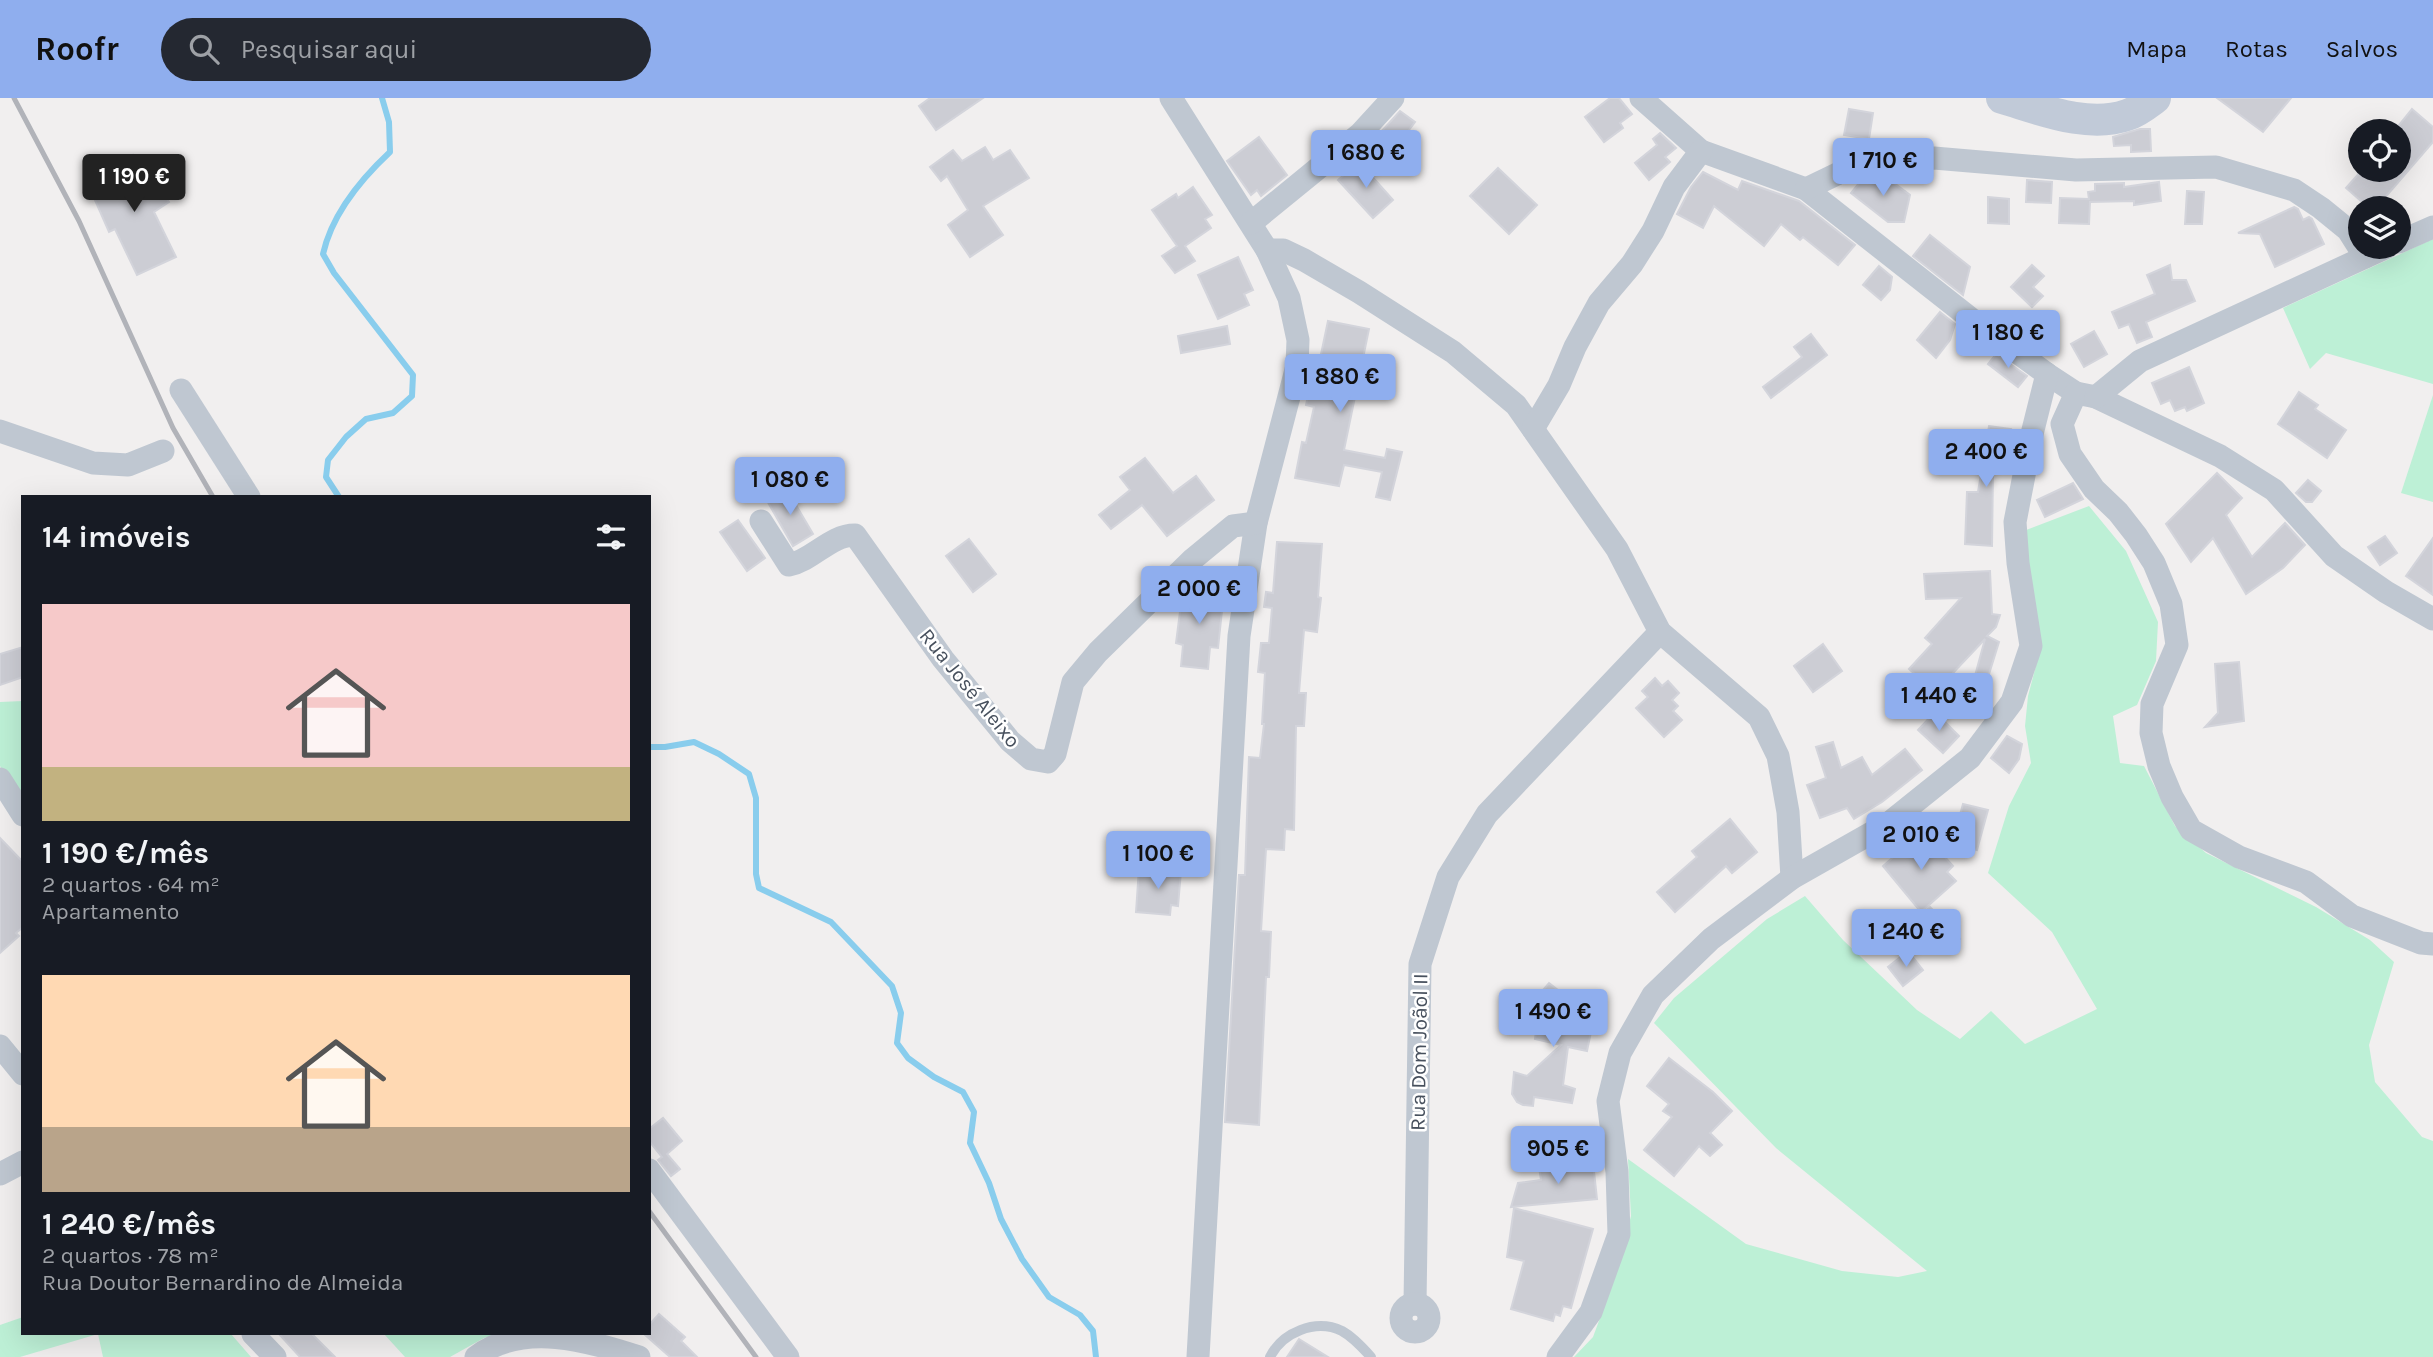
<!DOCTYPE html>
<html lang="pt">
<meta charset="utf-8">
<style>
body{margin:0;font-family:Karla,sans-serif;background:#242831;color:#f1f3f6;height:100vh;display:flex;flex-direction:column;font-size:26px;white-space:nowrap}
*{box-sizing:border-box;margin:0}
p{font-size:23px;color:#9ea1a6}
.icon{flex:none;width:38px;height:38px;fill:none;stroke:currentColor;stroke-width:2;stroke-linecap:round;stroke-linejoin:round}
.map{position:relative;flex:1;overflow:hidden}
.details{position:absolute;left:21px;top:397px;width:630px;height:840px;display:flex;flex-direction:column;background:#171b24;border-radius:0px;box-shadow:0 7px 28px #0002}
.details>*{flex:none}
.tools{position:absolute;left:2348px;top:21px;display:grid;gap:14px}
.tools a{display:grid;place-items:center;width:63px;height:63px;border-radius:50%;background:#171b24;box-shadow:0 7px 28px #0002;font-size:35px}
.price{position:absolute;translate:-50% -60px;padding:0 16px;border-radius:7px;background:#8faeee;color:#111;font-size:23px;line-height:46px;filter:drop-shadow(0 2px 4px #0008)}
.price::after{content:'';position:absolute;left:50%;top:42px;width:21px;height:16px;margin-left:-10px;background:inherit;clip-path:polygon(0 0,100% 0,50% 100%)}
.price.selected{background:#222;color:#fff}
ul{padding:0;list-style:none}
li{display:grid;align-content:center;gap:14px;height:371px;padding:0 21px}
li span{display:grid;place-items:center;height:217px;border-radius:0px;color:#555}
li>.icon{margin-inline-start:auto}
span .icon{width:126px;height:126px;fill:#fffc;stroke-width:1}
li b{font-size:30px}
h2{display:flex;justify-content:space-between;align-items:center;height:84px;padding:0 21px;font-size:30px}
header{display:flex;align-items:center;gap:42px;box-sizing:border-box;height:98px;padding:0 35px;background:#8faeee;color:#111}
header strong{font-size:33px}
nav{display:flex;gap:38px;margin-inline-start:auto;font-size:24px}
.search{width:490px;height:63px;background:#242831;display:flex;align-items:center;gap:18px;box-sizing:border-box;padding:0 24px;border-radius:38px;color:#9ea1a6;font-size:26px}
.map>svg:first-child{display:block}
</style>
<header>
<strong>Roofr</strong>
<div class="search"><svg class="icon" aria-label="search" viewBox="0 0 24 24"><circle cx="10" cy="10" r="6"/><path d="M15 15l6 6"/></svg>Pesquisar aqui</div>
<nav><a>Mapa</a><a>Rotas</a><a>Salvos</a></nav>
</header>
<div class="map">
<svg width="2433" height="1259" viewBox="0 0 2433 1259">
<rect width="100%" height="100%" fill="#f1efef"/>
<g fill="#bdf0d6">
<polygon points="2433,141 2433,286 2326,255 2310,271 2283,210"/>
<polygon points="2433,297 2433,404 2401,395"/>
<polygon points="2089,408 2126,453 2158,524 2156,563 2137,607 2113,618 2120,665 2144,668 2175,728 2206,755 2316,809 2370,842 2394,864 2369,947 2375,984 2422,1039 2433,1043 2433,1259 1574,1259 1593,1239 1613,1185 1631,1118 1628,1061 1746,1146 1842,1173 1898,1179 1927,1173 1776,1050 1654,925 1674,900 1767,821 1805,798 1843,842 1917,912 1960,941 1991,913 2025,946 2097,911 2052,834 1988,775 2009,708 2031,665 2025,628 2028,598 2038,560 2021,434"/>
<polygon points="23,603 23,704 0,668 0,604"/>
<polygon points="23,1219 23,1236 231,1236 251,1259 103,1259 98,1236 20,1259 0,1259 0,1227"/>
<polygon points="384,1236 500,1236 484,1240 450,1259 405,1259"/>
</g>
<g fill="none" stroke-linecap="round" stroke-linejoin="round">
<g stroke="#89cded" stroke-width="6">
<path d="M339 399 326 379 328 362 346 339 366 321 393 315 412 298 413 277 334 175 323 156C332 116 360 82 390 54L389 24 382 0"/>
<polyline points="649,649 665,649 694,644 719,656 749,676 756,700 756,776 759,790 831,824 892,888 901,915 897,945 908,960 934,979 963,994 974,1014 970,1045 989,1085 1001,1121 1022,1161 1049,1199 1080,1217 1093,1233 1096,1259"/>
</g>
</g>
<g fill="#cccdd4" stroke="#d3d4db" stroke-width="2">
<polygon points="930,0 983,0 936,32 919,8"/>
<polygon points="1610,0 1619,0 1632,16 1620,25 1623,30 1604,44 1585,19"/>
<polygon points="2217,0 2291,0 2263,34"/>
<polygon points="1849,11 1873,15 1869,41 1844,37"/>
<polygon points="2412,11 2433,29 2433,44 2376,110 2369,110 2346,90 2362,72 2399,72 2399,27"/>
<polygon points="1400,13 1415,24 1396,49 1379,36"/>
<polygon points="2140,31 2150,31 2151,53 2131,54 2131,47 2114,48 2113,39"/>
<polygon points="1660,35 1676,50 1665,59 1670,64 1649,82 1635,65 1657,47 1653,41"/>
<polygon points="1259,39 1287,77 1261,98 1257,92 1251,97 1227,63"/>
<polygon points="985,49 993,62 1010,52 1029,80 983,108 1003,137 970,159 948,127 968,112 947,78 941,83 930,69 953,52 962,63"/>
<polygon points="133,57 169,104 154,114 176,159 137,177 115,131 109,134 87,84 112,73"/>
<polygon points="1359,64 1393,102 1373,120 1338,82"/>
<polygon points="1498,70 1537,107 1509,136 1470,98"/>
<polygon points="1703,74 1738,92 1742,83 1799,103 1855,147 1838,167 1803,139 1800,142 1781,126 1764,148 1714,108 1703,130 1677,116 1691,89"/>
<polygon points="1882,76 1910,97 1904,124 1888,124 1851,95 1864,79"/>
<polygon points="2027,82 2052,84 2051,105 2026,104"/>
<polygon points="2159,84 2161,103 2134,107 2134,103 2090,104 2089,126 2059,125 2060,100 2089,101 2088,94 2095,93 2095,86 2124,85 2124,89"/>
<polygon points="1193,89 1212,117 1205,121 1211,130 1185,148 1195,163 1175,175 1162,158 1177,148 1152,112 1176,96 1178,100"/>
<polygon points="2187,93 2204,94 2202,126 2185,126"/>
<polygon points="1988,99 2009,101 2009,126 1988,125"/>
<polygon points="2294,109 2298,111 2303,122 2309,119 2312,121 2324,146 2275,169 2260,136 2238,135"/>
<polygon points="1930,137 1970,169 1963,197 1913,158"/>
<polygon points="1238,159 1253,192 1244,196 1249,207 1218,221 1198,177"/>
<polygon points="2032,167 2044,178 2033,189 2043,198 2032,209 2011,189"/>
<polygon points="2170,167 2172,182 2186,182 2195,203 2146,224 2152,239 2137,245 2129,226 2119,230 2112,214 2155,196 2147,177"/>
<polygon points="1879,168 1892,179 1890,192 1881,202 1863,187"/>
<polygon points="1940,214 1955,226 1950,242 1936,260 1917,242"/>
<polygon points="1328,223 1369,231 1344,352 1385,360 1387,351 1402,354 1390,402 1376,399 1382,374 1344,367 1339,388 1295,380 1302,344 1306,345 1314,309 1306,307 1312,279 1316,280"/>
<polygon points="1227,228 1230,246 1181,255 1178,238"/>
<polygon points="2094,233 2107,256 2084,269 2071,246"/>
<polygon points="1811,236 1827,257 1771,300 1763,289 1802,259 1794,249"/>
<polygon points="1996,256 2027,278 2018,289 1988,266"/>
<polygon points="2189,269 2204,305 2187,313 2185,309 2175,313 2170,302 2161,306 2152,285"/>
<polygon points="2299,294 2318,307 2315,311 2346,332 2327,360 2278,326"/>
<polygon points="1989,328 2011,331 2004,374 1993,372 1992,448 1965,446 1967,394 1978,394"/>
<polygon points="1145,360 1173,395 1196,378 1214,402 1167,438 1142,407 1111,431 1099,417 1130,392 1120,379"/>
<polygon points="2217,375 2242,400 2226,417 2252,459 2285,425 2305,447 2283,470 2246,496 2213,440 2191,464 2166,426"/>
<polygon points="2308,382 2321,393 2312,404 2306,404 2296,395"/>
<polygon points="2073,385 2083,401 2045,419 2037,402"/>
<polygon points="786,390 813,436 793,448 766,401"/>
<polygon points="738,422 765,460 747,473 720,434"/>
<polygon points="2385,438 2397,455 2380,467 2368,449"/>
<polygon points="2433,440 2433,497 2406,478"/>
<polygon points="969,441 996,476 973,494 946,458"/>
<polygon points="1277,444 1322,446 1318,499 1321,500 1317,534 1304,532 1299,595 1306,595 1304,628 1296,628 1294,732 1285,731 1284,752 1266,751 1261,833 1271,834 1269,879 1266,879 1259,1027 1225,1024 1239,777 1245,777 1249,659 1260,660 1264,626 1262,626 1265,575 1258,574 1261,545 1269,545 1272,510 1264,509 1266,494 1273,495"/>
<polygon points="1990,473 1992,516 2000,517 1996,529 1987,538 1999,544 1985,589 1973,585 1985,541 1935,594 1909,571 1932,546 1925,540 1961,500 1926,501 1924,476"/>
<polygon points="1183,490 1224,494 1218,550 1210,549 1208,571 1181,568 1183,547 1176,545"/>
<polygon points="1823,546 1842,573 1813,594 1794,568"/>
<polygon points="23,549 23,579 0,587 0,556"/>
<polygon points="2239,564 2244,623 2205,629 2218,615 2215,566"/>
<polygon points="1655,580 1662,588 1668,583 1679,595 1672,602 1678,608 1673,613 1682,622 1664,639 1636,610 1648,599 1642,593"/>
<polygon points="1935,614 1959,638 1943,655 1918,632"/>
<polygon points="2007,638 2022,646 2019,661 2009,675 1991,660"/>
<polygon points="1833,644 1841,670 1862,659 1872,677 1905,651 1922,672 1882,704 1854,721 1847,710 1820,720 1807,687 1826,680 1816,649"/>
<polygon points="1963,706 1988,712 1977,752 1952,746"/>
<polygon points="1730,721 1757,754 1732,775 1726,768 1675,814 1657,794 1697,759 1692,753"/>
<polygon points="1922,734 1953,768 1947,774 1956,783 1921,814 1883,768"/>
<polygon points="0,740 23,764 23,829 16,835 19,838 0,855"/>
<polygon points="1139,770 1181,773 1178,808 1171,807 1170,817 1136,814"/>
<polygon points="1930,809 1960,841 1947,853 1917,820"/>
<polygon points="1908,853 1923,872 1903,888 1888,869"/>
<polygon points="1549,885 1586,914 1574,930 1591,934 1587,953 1568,949 1563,987 1575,991 1572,1005 1534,999 1533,1008 1523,1007 1517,1004 1512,996 1514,974 1527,978 1561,947 1535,941 1540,903 1536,900"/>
<polygon points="1669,960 1713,994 1732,1013 1710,1035 1722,1047 1710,1058 1699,1048 1674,1078 1644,1052 1672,1019 1663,1013 1669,1006 1647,988"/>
<polygon points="663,1020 682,1043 667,1056 680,1071 671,1078 658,1062 662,1059 649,1043 649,1031"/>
<polygon points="1593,1064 1597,1101 1511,1109 1518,1085 1541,1082 1539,1069"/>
<polygon points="1514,1110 1593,1131 1571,1210 1563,1208 1560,1218 1555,1216 1553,1223 1511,1211 1524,1163 1507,1159"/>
<polygon points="659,1216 685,1239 681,1243 697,1259 670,1259 644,1236 649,1236 649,1227"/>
<polygon points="279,1236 312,1236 335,1259 300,1259"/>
<polygon points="1299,1241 1328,1259 1287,1259"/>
</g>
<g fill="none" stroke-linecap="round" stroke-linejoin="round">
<path stroke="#bfc7d1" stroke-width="10" d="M1270 1259C1282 1235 1315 1220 1342 1233 1353 1239 1363 1250 1371 1259"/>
<g stroke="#bfc7d1" stroke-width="23">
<polyline points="1171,0 1267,152 1289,200 1298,242 1297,268 1256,425 1239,538 1198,1259"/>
<polyline points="1641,0 1701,53 1806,91 1970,220 2047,276 2076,295 2096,299 2220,358 2274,392 2334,458 2386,494 2433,521"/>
<polyline points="1806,91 1864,63 1934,60 2076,72 2216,69 2294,92 2321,110 2348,132 2365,159"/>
<polyline points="1251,125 1360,36 1393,0"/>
<polyline points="2399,144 2433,129"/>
<polyline points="1267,152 1283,152 1304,162 1359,194 1453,254 1516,307 1617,451 1660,534 1759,619 1778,658 1788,714 1792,780"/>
<polyline points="181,292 249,399"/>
<polyline points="2076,295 2062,326 2070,356 2094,391 2118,414 2136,437 2154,465 2171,506 2177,547 2152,606 2151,635 2159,668 2172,699 2191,732 2239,759 2306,784 2352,818 2421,845 2433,846"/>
<polyline points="2096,299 2140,263 2387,149"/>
<polyline points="1533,331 1559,287 1575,249 1599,205 1632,166 1653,133 1674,89 1701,53"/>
<polyline points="0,333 93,365 128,367 163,353"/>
<path d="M761 423 789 467C813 462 830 437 855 437L943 561 1010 643 1031 661 1048 664 1055 656 1073 584 1098 554 1193 461 1233 428 1256 425"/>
<polyline points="0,681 23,717"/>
<polyline points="0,948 23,976"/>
<polyline points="649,1072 788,1259"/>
<polyline points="0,1076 23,1064"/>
<polyline points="1415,1206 1420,866 1448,779 1487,716 1660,534"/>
<circle cx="1415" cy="1220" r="14"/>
<polyline points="253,1236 275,1259"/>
<path d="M476 1259C522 1223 589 1243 639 1259"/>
<polyline points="1558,1259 1591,1214 1619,1136 1617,1074 1608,1003 1620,955 1653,897 1711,841 1792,780 1889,725 1970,660 2012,604 2031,548 2018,465 2015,424 2032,336 2047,276"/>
</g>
<path stroke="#c1cad8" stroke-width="32" d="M2002 0C2040 11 2088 31 2127 17 2137 14 2147 6 2155 0"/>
<g stroke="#b1b3b9" stroke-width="5">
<polyline points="14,0 79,123 173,330 213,399"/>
<polyline points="649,1113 756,1259"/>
</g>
</g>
<g text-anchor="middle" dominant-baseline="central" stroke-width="5" stroke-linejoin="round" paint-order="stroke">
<g font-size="21" fill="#47505d" stroke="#fff">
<text transform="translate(970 590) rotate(51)">Rua José Aleixo</text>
<text transform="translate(1419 954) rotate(-89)">Rua Dom Joãol II</text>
</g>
</g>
</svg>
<div class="tools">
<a><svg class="icon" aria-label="locate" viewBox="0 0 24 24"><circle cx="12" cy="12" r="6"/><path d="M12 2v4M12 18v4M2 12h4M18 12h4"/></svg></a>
<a><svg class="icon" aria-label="layers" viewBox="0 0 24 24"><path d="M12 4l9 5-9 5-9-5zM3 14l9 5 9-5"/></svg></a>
</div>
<b class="price" style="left:1366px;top:92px">1 680 €</b>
<b class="price" style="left:1883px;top:100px">1 710 €</b>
<b class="price selected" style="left:134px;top:116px">1 190 €</b>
<b class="price" style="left:2008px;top:272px">1 180 €</b>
<b class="price" style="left:1340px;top:316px">1 880 €</b>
<b class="price" style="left:1986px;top:391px">2 400 €</b>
<b class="price" style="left:790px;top:419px">1 080 €</b>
<b class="price" style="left:1199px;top:528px">2 000 €</b>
<b class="price" style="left:1939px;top:635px">1 440 €</b>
<b class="price" style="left:1921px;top:774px">2 010 €</b>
<b class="price" style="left:1158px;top:793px">1 100 €</b>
<b class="price" style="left:1906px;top:871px">1 240 €</b>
<b class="price" style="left:1553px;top:951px">1 490 €</b>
<b class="price" style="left:1558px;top:1088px">905 €</b>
<section class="details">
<h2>14 imóveis<svg class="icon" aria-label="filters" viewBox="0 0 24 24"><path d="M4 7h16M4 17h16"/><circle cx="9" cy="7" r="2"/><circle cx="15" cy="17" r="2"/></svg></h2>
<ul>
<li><span style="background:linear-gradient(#f6c9c9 75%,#c2b280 0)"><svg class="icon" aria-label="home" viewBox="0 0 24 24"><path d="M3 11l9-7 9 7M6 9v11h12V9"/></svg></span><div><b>1 190 €/mês</b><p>2 quartos · 64 m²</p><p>Apartamento</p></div></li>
<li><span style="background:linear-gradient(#ffd9b3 70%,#b9a48a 0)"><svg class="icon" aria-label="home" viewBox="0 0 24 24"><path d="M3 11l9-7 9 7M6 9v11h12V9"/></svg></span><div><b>1 240 €/mês</b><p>2 quartos · 78 m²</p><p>Rua Doutor Bernardino de Almeida</p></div></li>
</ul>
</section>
</div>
